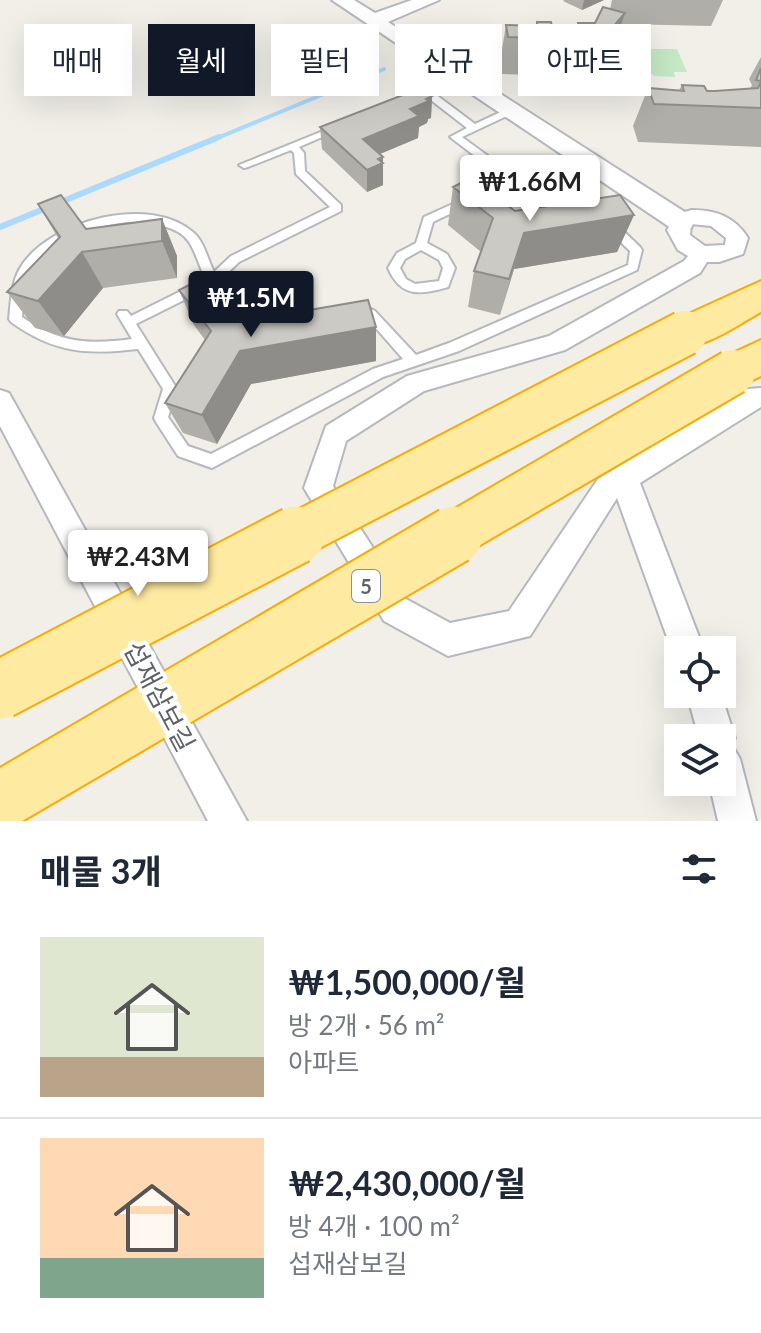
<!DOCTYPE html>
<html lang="ko">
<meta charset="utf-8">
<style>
body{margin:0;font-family:Lato,"Noto Sans KR",sans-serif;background:#f6f6f7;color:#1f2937;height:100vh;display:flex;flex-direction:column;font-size:30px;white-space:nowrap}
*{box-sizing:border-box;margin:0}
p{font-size:26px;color:#747a83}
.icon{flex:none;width:44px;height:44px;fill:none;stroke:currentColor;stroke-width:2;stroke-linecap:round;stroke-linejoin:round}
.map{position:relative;height:821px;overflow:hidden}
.panel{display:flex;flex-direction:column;background:#fff;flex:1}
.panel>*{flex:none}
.hud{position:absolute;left:24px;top:24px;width:714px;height:72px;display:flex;gap:16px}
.buttons{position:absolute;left:664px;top:636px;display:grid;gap:16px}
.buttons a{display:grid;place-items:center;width:72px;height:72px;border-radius:0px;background:#fff;box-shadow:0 8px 32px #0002;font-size:40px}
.price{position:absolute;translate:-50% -68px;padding:0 18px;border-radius:8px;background:#fff;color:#222;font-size:26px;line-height:52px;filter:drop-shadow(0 2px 4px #0008)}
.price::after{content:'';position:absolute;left:50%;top:48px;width:24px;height:18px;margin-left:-12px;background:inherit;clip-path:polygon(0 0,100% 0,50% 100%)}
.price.active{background:#111827;color:#fff}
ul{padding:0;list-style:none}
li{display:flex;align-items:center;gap:24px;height:200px;padding:0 40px}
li+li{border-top:2px solid #e0e1e3}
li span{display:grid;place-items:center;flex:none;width:224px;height:160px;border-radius:0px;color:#555}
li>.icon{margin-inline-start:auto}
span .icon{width:96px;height:96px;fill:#fffc;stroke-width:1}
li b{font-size:34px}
h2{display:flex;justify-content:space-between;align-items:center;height:96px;padding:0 40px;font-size:34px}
.tag{padding:0 28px;border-radius:0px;background:#fff;box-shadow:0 8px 32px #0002;font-size:28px;line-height:72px}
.tag.active{background:#111827;color:#fff}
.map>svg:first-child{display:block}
</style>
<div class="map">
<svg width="761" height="821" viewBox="0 0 761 821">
<rect width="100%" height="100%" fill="#f1efe8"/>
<polygon fill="#c5e8c5" points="643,49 677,49 687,72 674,72 675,77 654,76 641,63 638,53"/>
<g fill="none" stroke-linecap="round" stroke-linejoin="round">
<polyline stroke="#aadaff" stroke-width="4" points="215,139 384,69"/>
<polyline stroke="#aadaff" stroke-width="6" points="0,227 219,137"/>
<defs>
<g id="service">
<polygon points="425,91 431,91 475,124 507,109 513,109 513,113 462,137 488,156 488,160 480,160 450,137 467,128 427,97 415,101 410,98"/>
<path d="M333 127 341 129 299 147 304 153 305 171 341 205V211L239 262 219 281C232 303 247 313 271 320L273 323 271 326C245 331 222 308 210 287L136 324 177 389 168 417 188 446 211 454 373 369 403 359 368 319 354 320 352 317 354 314 371 309 375 311 416 355 449 343 628 265 630 251 606 228V222H614L640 247 642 250 637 270 459 351 383 377 212 468 178 456 156 422 154 418 163 389 138 349C87 355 54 353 11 322L9 319C11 301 11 281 22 265 52 220 151 194 194 233 204 242 208 260 214 272L231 256 330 207 296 174 294 153 291 150 248 167 244 168 239 165ZM128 222C148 223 177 224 189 242 196 253 200 267 205 279L131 316 127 311H119L117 314 132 339C88 345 59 343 22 317 23 303 23 286 30 273 46 238 94 226 128 222Z"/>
<path d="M494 196C517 196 547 200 566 215L560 219C548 215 537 208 524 206 491 198 462 207 433 222L427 243 447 254 455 268 448 287C421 295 401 298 388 268L397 253 416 243 424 217 457 202ZM421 250 439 260 443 268 439 281 415 284 406 279 400 268 405 259Z"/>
</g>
<g id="minor">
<path d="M692 210C716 210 735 217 748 238L743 254 719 262H707L700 273 565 350 424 391 346 441 333 486 406 599 450 623 509 611 598 479 747 389 761 388V407L640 483 704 650H678L676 662 617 498 530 636 448 656 384 621 304 488 326 426 407 376 549 336 684 261 688 256 678 250 667 230 677 214ZM691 224 711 226 726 238 725 245 705 246 690 235Z"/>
<polygon points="0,390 9,393 247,821 208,821 0,426"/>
<polygon points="687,694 721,694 735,738 732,745 740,759 756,821 718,821 709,782 722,782 722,738 699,738"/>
</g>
<polygon id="tertiary" points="332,0 354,0 375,13 412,0 439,0 388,22 691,216 694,222 691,228 671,228"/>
<g id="trunk">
<path d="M761 281V312C735 326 700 354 671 344L665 333 671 322Z"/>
<polygon points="761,340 761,376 733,389 718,384 712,372 718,360"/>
</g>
</defs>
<use href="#service" stroke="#b5b8bc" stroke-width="4"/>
<use href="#minor" stroke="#b5b8bc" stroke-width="4"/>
<use href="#tertiary" stroke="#b5b8bc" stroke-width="4"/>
<use href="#trunk" stroke="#f9ab00" stroke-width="4"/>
<use href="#service" fill="#fff" fill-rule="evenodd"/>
<use href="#minor" fill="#fff" fill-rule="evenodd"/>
<use href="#tertiary" fill="#fff" fill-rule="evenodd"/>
<use href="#trunk" fill="#feeaa1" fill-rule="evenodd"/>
<defs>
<g id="trunk-bridge-far1">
<polyline points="293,537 685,333"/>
<polyline points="450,537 733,372"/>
</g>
<g id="trunk-bridge">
<polyline points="0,690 296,535"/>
<polyline points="0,801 454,535"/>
</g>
</defs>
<use href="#trunk-bridge-far1" stroke="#f9ab00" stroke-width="48" stroke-linecap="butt"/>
<use href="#trunk-bridge" stroke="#f9ab00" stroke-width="61" stroke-linecap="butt"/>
<use href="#trunk-bridge-far1" stroke="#feeaa1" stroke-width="44"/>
<use href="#trunk-bridge" stroke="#feeaa1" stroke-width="57"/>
</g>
<g fill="#afaea9">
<polygon points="564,0 604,0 582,10 563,1"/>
<polygon points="612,0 723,0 711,26 621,24 619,30 622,40 609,77 501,74 500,62 506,25 536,26 537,22 552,27 577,27 578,23 595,23 610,9"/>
<polygon points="761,57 761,147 638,142 633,126 648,88 679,90 682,85 707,91 750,89 752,85 749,79"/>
<polygon points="432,96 431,118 428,119 427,123 419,127 418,138 380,154 383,157 383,185 367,192 322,149 320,127"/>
<polygon points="453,187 515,211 634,215 617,252 514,269 500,315 468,307 474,271 481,252 448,225"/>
<polygon points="38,204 86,229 162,219 177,256 177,278 103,288 64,336 35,328 7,292 58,238"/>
<polygon points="179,290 239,322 376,327 376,361 251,384 217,444 183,433 165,403 205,340 194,325"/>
</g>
<g fill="#8f8d8a">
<polygon points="584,0 604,0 582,10"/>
<polygon points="625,13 616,40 612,28"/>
<polygon points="432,96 431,118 428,119 427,123 419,127 418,138 363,161 363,139 426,99"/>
<polygon points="383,157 383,185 367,192 367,170 378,159"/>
<polygon points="634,215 617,252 514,269 500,315 524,233"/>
<polygon points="162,219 177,256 177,278 162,241"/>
<polygon points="82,252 103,288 64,336 38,301"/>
<polygon points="376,327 376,361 251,384 217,444 202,415 240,351"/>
</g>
<g fill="#cccac5" stroke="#8f8d8a" stroke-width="2">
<polygon points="603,7 625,13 612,28 621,31 622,40 508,37 506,25 537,26 537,22 551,22 552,27 579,27 578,23 595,23"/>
<polygon points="761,68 761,81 756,80"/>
<polygon points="761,82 761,108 654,104 648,88 684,91 682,85 704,86 707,91 715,91 758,88"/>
<polygon points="421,88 432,96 426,99 429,101 410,109 419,116 363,139 383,157 378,159 383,163 367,170 320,127"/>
<polygon points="471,178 515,211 620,195 634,215 524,233 509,279 474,271 493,218 453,187"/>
<polygon points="61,195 86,229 162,219 162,241 82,252 38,301 7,292 60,237 38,204"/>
<polygon points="203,278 239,322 368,300 376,327 240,351 202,415 165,403 211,331 179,290"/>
</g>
<g text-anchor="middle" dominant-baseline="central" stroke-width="8" stroke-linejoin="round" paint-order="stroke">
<rect fill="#fff" stroke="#8f9295" stroke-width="2" x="352" y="570" width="28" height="32" rx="6"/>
<g font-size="20" font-weight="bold" fill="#5f6368">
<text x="366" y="586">5</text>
</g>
<g font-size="26" fill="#5f6368" stroke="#fff">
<text transform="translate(160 696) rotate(62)">섭재삼보길</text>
</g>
</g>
</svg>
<div class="buttons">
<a><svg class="icon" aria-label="locate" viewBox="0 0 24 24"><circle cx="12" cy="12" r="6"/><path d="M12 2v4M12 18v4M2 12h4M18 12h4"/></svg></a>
<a><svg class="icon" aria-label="layers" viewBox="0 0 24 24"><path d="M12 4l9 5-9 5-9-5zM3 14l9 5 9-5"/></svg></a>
</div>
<b class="price" style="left:530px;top:223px">₩1.66M</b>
<b class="price active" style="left:251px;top:339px">₩1.5M</b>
<b class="price" style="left:138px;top:598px">₩2.43M</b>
<div class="hud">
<a class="tag">매매</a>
<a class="tag active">월세</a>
<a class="tag">필터</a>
<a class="tag">신규</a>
<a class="tag">아파트</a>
</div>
</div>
<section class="panel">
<h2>매물 3개<svg class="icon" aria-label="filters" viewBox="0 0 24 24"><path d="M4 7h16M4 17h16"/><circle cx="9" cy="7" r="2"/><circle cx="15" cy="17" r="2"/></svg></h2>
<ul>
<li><span style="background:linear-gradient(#dfe7d0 75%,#b9a48a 0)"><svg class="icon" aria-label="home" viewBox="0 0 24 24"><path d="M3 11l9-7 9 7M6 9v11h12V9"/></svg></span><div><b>₩1,500,000/월</b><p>방 2개 · 56 m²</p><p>아파트</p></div></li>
<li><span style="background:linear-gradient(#ffd9b3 75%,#7fa58c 0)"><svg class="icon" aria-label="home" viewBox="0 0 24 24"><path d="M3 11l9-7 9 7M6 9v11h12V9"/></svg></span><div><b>₩2,430,000/월</b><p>방 4개 · 100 m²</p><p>섭재삼보길</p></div></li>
</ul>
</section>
